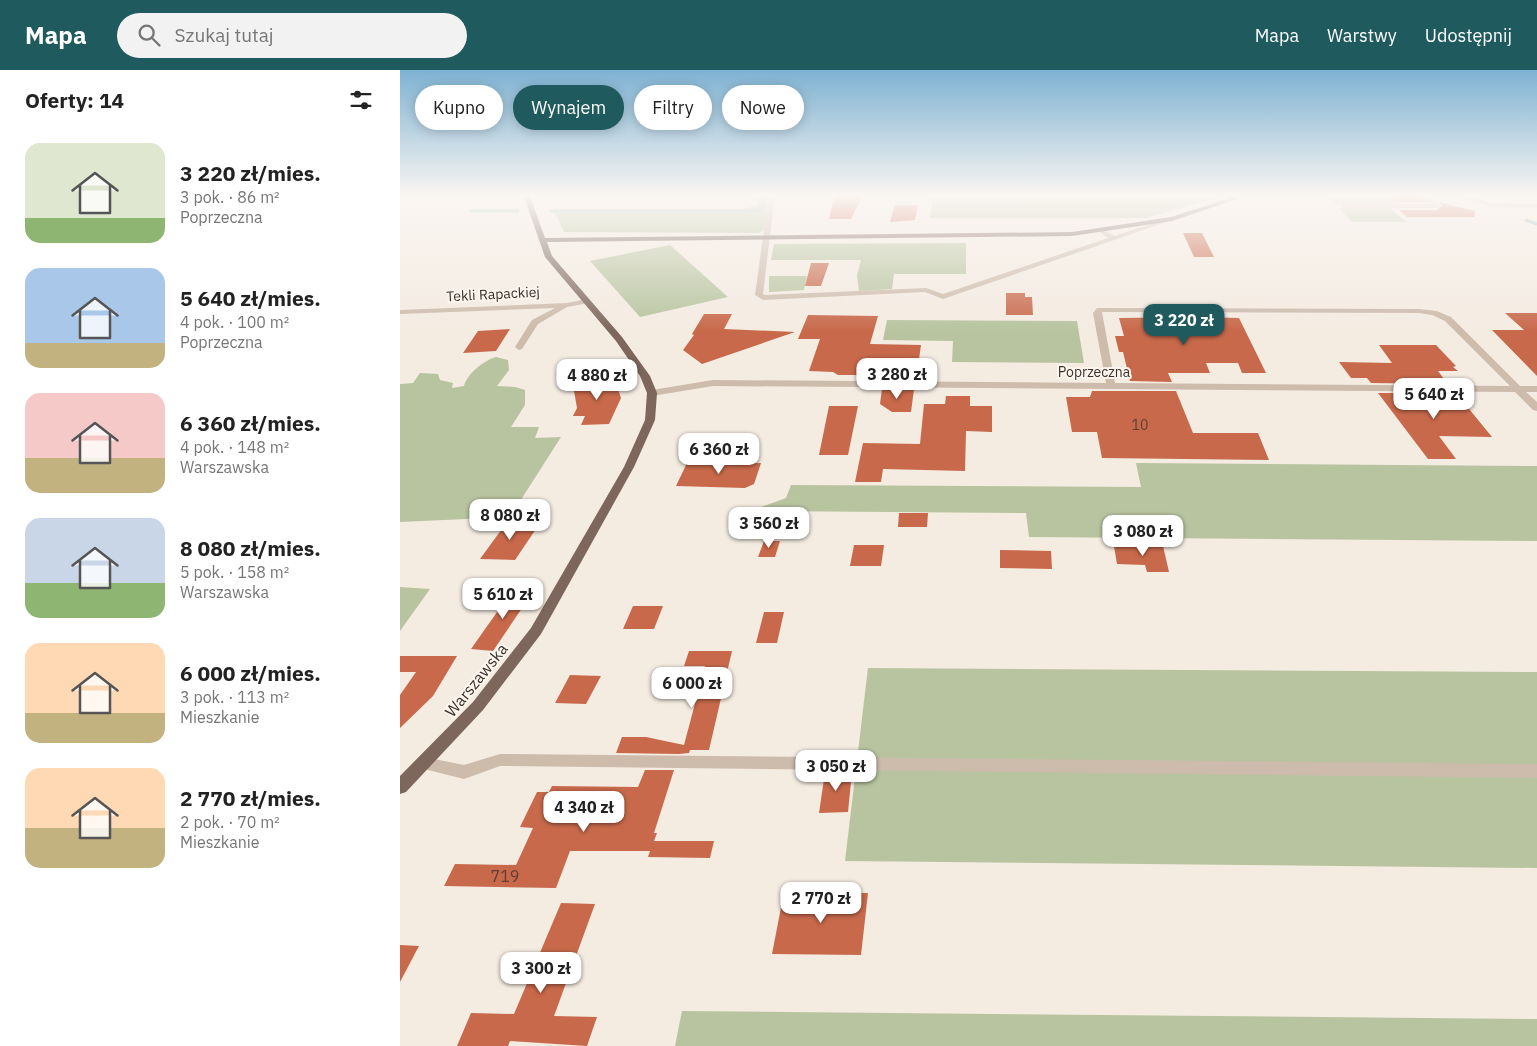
<!DOCTYPE html>
<html lang="pl">
<meta charset="utf-8">
<style>
body{margin:0;font-family:"IBM Plex Sans",sans-serif;background:#f2f2f2;color:#222;height:100vh;display:flex;flex-direction:column;font-size:19px;white-space:nowrap}
*{box-sizing:border-box;margin:0}
p{font-size:16px;color:#767676}
.icon{flex:none;width:28px;height:28px;fill:none;stroke:currentColor;stroke-width:2;stroke-linecap:round;stroke-linejoin:round}
.map{position:relative;flex:1;overflow:hidden}
.panel{display:flex;flex-direction:column;background:#fff;width:400px}
.panel>*{flex:none}
.top-card{position:absolute;left:15px;top:15px;width:475px;height:45px;display:flex;gap:10px}
.price{position:absolute;translate:-50% -42px;padding:0 11px;border-radius:10px;background:#fff;color:#222;font-size:16px;line-height:32px;filter:drop-shadow(0 1px 2px #0008)}
.price::after{content:'';position:absolute;left:50%;top:30px;width:15px;height:11px;margin-left:-8px;background:inherit;clip-path:polygon(0 0,100% 0,50% 100%)}
.price.on{background:#1f5a5e;color:#fff}
ul{padding:0;list-style:none}
li{display:flex;align-items:center;gap:15px;height:125px;padding:0 25px}
li span{display:grid;place-items:center;flex:none;width:140px;height:100px;border-radius:15px;color:#555}
li>.icon{margin-inline-start:auto}
span .icon{width:60px;height:60px;fill:#fffc;stroke-width:1}
li b{font-size:21px}
h2{display:flex;justify-content:space-between;align-items:center;height:60px;padding:0 25px;font-size:21px}
.tag{padding:0 18px;border-radius:22px;background:#fff;box-shadow:0 2px 12px #0003;font-size:18px;line-height:45px}
.tag.on{background:#1f5a5e;color:#fff}
header{display:flex;align-items:center;gap:30px;box-sizing:border-box;height:70px;padding:0 25px;background:#1f5a5e;color:#fff}
header strong{font-size:24px}
nav{display:flex;gap:28px;margin-inline-start:auto;font-size:18px}
.search{width:350px;height:45px;background:#f2f2f2;display:flex;align-items:center;gap:12px;box-sizing:border-box;padding:0 18px;border-radius:28px;color:#767676;font-size:19px}
main{display:flex;flex:1;min-height:0}
.map>svg:first-child{display:block}
</style>
<header>
<strong>Mapa</strong>
<div class="search"><svg class="icon" aria-label="search" viewBox="0 0 24 24"><circle cx="10" cy="10" r="6"/><path d="M15 15l6 6"/></svg>Szukaj tutaj</div>
<nav><a>Mapa</a><a>Warstwy</a><a>Udostępnij</a></nav>
</header>
<main>
<section class="panel">
<h2>Oferty: 14<svg class="icon" aria-label="filters" viewBox="0 0 24 24"><path d="M4 7h16M4 17h16"/><circle cx="9" cy="7" r="2"/><circle cx="15" cy="17" r="2"/></svg></h2>
<ul>
<li><span style="background:linear-gradient(#dfe7d0 75%,#8fb573 0)"><svg class="icon" aria-label="home" viewBox="0 0 24 24"><path d="M3 11l9-7 9 7M6 9v11h12V9"/></svg></span><div><b>3 220 zł/mies.</b><p>3 pok. · 86 m²</p><p>Poprzeczna</p></div></li>
<li><span style="background:linear-gradient(#a9c7e8 75%,#c2b280 0)"><svg class="icon" aria-label="home" viewBox="0 0 24 24"><path d="M3 11l9-7 9 7M6 9v11h12V9"/></svg></span><div><b>5 640 zł/mies.</b><p>4 pok. · 100 m²</p><p>Poprzeczna</p></div></li>
<li><span style="background:linear-gradient(#f6c9c9 65%,#c2b280 0)"><svg class="icon" aria-label="home" viewBox="0 0 24 24"><path d="M3 11l9-7 9 7M6 9v11h12V9"/></svg></span><div><b>6 360 zł/mies.</b><p>4 pok. · 148 m²</p><p>Warszawska</p></div></li>
<li><span style="background:linear-gradient(#c9d6e8 65%,#8fb573 0)"><svg class="icon" aria-label="home" viewBox="0 0 24 24"><path d="M3 11l9-7 9 7M6 9v11h12V9"/></svg></span><div><b>8 080 zł/mies.</b><p>5 pok. · 158 m²</p><p>Warszawska</p></div></li>
<li><span style="background:linear-gradient(#ffd9b3 70%,#c2b280 0)"><svg class="icon" aria-label="home" viewBox="0 0 24 24"><path d="M3 11l9-7 9 7M6 9v11h12V9"/></svg></span><div><b>6 000 zł/mies.</b><p>3 pok. · 113 m²</p><p>Mieszkanie</p></div></li>
<li><span style="background:linear-gradient(#ffd9b3 60%,#c2b280 0)"><svg class="icon" aria-label="home" viewBox="0 0 24 24"><path d="M3 11l9-7 9 7M6 9v11h12V9"/></svg></span><div><b>2 770 zł/mies.</b><p>2 pok. · 70 m²</p><p>Mieszkanie</p></div></li>
</ul>
</section>
<div class="map">
<svg width="1137" height="976" viewBox="0 0 1137 976">
<rect width="100%" height="100%" fill="#f4ebe1"/>
<g fill="#b8c4a0">
<polygon points="358,124 368,124 365,160 358,163 164,162 153,139 344,139 357,135"/>
<polygon points="446,124 830,124 746,148 530,148 533,125"/>
<polygon points="925,124 972,124 982,133 936,135"/>
<polygon points="939,138 990,138 1006,152 952,152"/>
<polygon points="566,173 566,204 494,204 492,219 459,221 457,205 461,190 371,190 374,174"/>
<polygon points="270,175 328,227 240,247 190,191"/>
<polygon points="369,206 407,206 404,220 369,222"/>
<polygon points="487,250 677,251 684,293 552,292 553,271 483,270"/>
<path d="M96 287 108 290 109 300 97 316 115 317 125 320V335L111 357H139L135 368 161 367 110 447 0 452V314L13 313 20 303 38 304 40 310 53 313 52 318 64 316C68 303 83 291 96 287Z"/>
<polygon points="736,393 1137,396 1137,471 629,467 626,443 350,441 386,428 391,415 741,417"/>
<polygon points="0,517 30,519 0,561"/>
<polygon points="468,598 1137,602 1137,798 445,791"/>
<polygon points="282,941 1137,949 1137,976 275,976"/>
</g>
<g fill="none" stroke-linecap="round" stroke-linejoin="round">
<g stroke="#7fb0b2" stroke-width="3">
<polyline points="71,141 118,141"/>
<polyline points="151,141 357,141 362,138 365,124"/>
<polyline points="1126,150 1137,154"/>
</g>
</g>
<g fill="#c8694b">
<polygon points="1000,124 1004,124 1075,141 1074,147 1007,147 999,140 1037,140 1042,135 1037,132 994,132 990,129"/>
<polygon points="434,127 462,127 451,149 429,149"/>
<polygon points="495,135 518,135 515,150 490,152"/>
<polygon points="783,163 802,163 814,187 794,187"/>
<polygon points="411,193 429,193 421,216 405,216"/>
<polygon points="606,223 625,223 625,227 632,227 633,245 606,245"/>
<polygon points="1105,243 1137,243 1137,306 1092,260 1124,260"/>
<polygon points="304,244 332,244 324,259 395,262 302,294 283,280 294,265 292,264"/>
<polygon points="408,245 478,246 470,274 521,275 516,310 483,309 484,305 438,305 433,302 409,301 420,269 398,269"/>
<polygon points="799,247 839,248 866,303 842,303 838,293 806,293 810,303 768,303 772,312 730,311 723,282 719,282 715,266 724,266 719,248"/>
<polygon points="110,259 96,281 63,283 78,261"/>
<polygon points="979,275 1036,275 1056,296 1053,297 1058,301 1038,301 1048,314 971,313 967,308 951,308 939,292 992,293"/>
<polygon points="214,307 221,328 209,354 181,355 185,346 173,346 177,338 173,315"/>
<polygon points="482,319 514,319 511,342 492,342 480,334"/>
<polygon points="692,321 776,321 793,363 858,363 869,390 702,388 697,362 672,362 666,327 690,327"/>
<polygon points="978,323 1056,323 1092,367 1039,366 1056,389 1028,389"/>
<polygon points="546,326 570,326 570,336 592,336 592,362 566,361 565,401 483,399 481,412 455,412 463,373 520,374 524,334 545,334"/>
<polygon points="429,336 458,336 448,385 419,385"/>
<polygon points="287,393 307,394 361,393 354,414 345,418 276,416"/>
<polygon points="499,443 528,443 527,457 498,457"/>
<polygon points="107,452 140,453 115,490 80,489"/>
<polygon points="364,471 380,471 375,487 358,487"/>
<polygon points="454,475 484,475 481,496 450,496"/>
<polygon points="714,476 763,476 769,502 747,502 745,495 717,494"/>
<polygon points="600,480 651,481 652,499 600,498"/>
<polygon points="114,518 135,519 93,581 71,579"/>
<polygon points="233,536 263,536 254,559 223,559"/>
<polygon points="364,542 384,542 377,573 356,573"/>
<polygon points="289,581 332,581 309,680 290,680 289,683 279,684 216,683 222,667 246,667 284,675 305,596 284,596"/>
<polygon points="0,586 57,586 33,626 0,658 0,625 16,602 0,602"/>
<polygon points="170,605 201,606 186,634 155,633"/>
<polygon points="245,700 274,700 254,763 257,763 254,771 314,771 310,788 248,787 250,781 170,781 156,818 44,816 55,794 116,795 133,758 120,757 137,722 149,722 152,716 238,717"/>
<polygon points="425,702 452,702 448,742 419,743"/>
<polygon points="384,822 468,823 461,885 372,884"/>
<polygon points="161,833 195,834 154,946 197,947 187,976 110,971 108,976 57,976 71,943 114,944"/>
<polygon points="0,875 19,876 0,912"/>
</g>
<g fill="none" stroke-linecap="round" stroke-linejoin="round">
<g fill="#cdbbac" fill-rule="evenodd">
<polygon points="369,124 375,124 363,224 365,225 526,218 543,224 708,168 700,162 700,160 704,160 714,166 770,148 775,149 543,229 525,222 363,230 355,225"/>
<polygon points="974,124 981,124 993,134 1037,134 1040,136 1037,138 944,138 941,136 944,134 985,134"/>
<polygon points="1047,124 1057,124 1091,133 1137,134 1137,138 1091,137"/>
<polygon points="186,229 189,229 189,233 167,237 138,254 122,279 119,280 115,277 132,250 155,238 0,244 0,240 167,233"/>
<path d="M697 238 1019 239 1037 241 1051 247 1120 316H1137V322H1126L1137 332V341L1133 340 1115 322 313 316 252 326 247 323 252 320 313 310 706 313 693 243ZM702 242 1019 243 1032 245 1045 251 1110 316 715 313Z"/>
<polygon points="100,684 1137,694 1137,708 100,696 64,709 24,699 18,698 16,693 18,688 24,687 64,695"/>
</g>
<polygon fill="#7d675c" fill-rule="evenodd" points="123,124 129,124 145,168 672,162 771,147 843,124 852,124 772,151 672,166 147,172 152,186 222,267 250,306 257,323 255,350 234,397 141,564 83,640 6,722 0,724 0,706 73,632 131,558 224,397 245,350 247,323 240,306 216,271 145,187"/>
</g>
<linearGradient id="sky" x2="0" y2="1"><stop stop-color="#7eb2d2"/><stop offset="0.48" stop-color="#faf6f2"/><stop offset="1" stop-color="#faf6f2" stop-opacity="0"/></linearGradient>
<rect width="1137" height="261" fill="url(#sky)"/>
<g text-anchor="middle" dominant-baseline="central" stroke-width="4" stroke-linejoin="round" paint-order="stroke">
<g font-size="14" fill="#3b302b" stroke="#fbf5ee">
<text transform="translate(93 224) rotate(-3)">Tekli Rapackiej</text>
<text x="694" y="302">Poprzeczna</text>
</g>
<g font-size="14" fill="#5e3e33">
<text x="740" y="355">10</text>
</g>
<g font-size="16" fill="#3b302b" stroke="#fbf5ee">
<text transform="translate(76 610) rotate(-51)">Warszawska</text>
</g>
<g font-size="16" fill="#5e3e33">
<text x="105" y="806">719</text>
</g>
</g>
</svg>
<b class="price on" style="left:784px;top:276px">3 220 zł</b>
<b class="price" style="left:497px;top:330px">3 280 zł</b>
<b class="price" style="left:197px;top:331px">4 880 zł</b>
<b class="price" style="left:1034px;top:350px">5 640 zł</b>
<b class="price" style="left:319px;top:405px">6 360 zł</b>
<b class="price" style="left:110px;top:471px">8 080 zł</b>
<b class="price" style="left:369px;top:479px">3 560 zł</b>
<b class="price" style="left:743px;top:487px">3 080 zł</b>
<b class="price" style="left:103px;top:550px">5 610 zł</b>
<b class="price" style="left:292px;top:639px">6 000 zł</b>
<b class="price" style="left:436px;top:722px">3 050 zł</b>
<b class="price" style="left:184px;top:763px">4 340 zł</b>
<b class="price" style="left:421px;top:854px">2 770 zł</b>
<b class="price" style="left:141px;top:924px">3 300 zł</b>
<div class="top-card">
<a class="tag">Kupno</a>
<a class="tag on">Wynajem</a>
<a class="tag">Filtry</a>
<a class="tag">Nowe</a>
</div>
</div>
</main>
